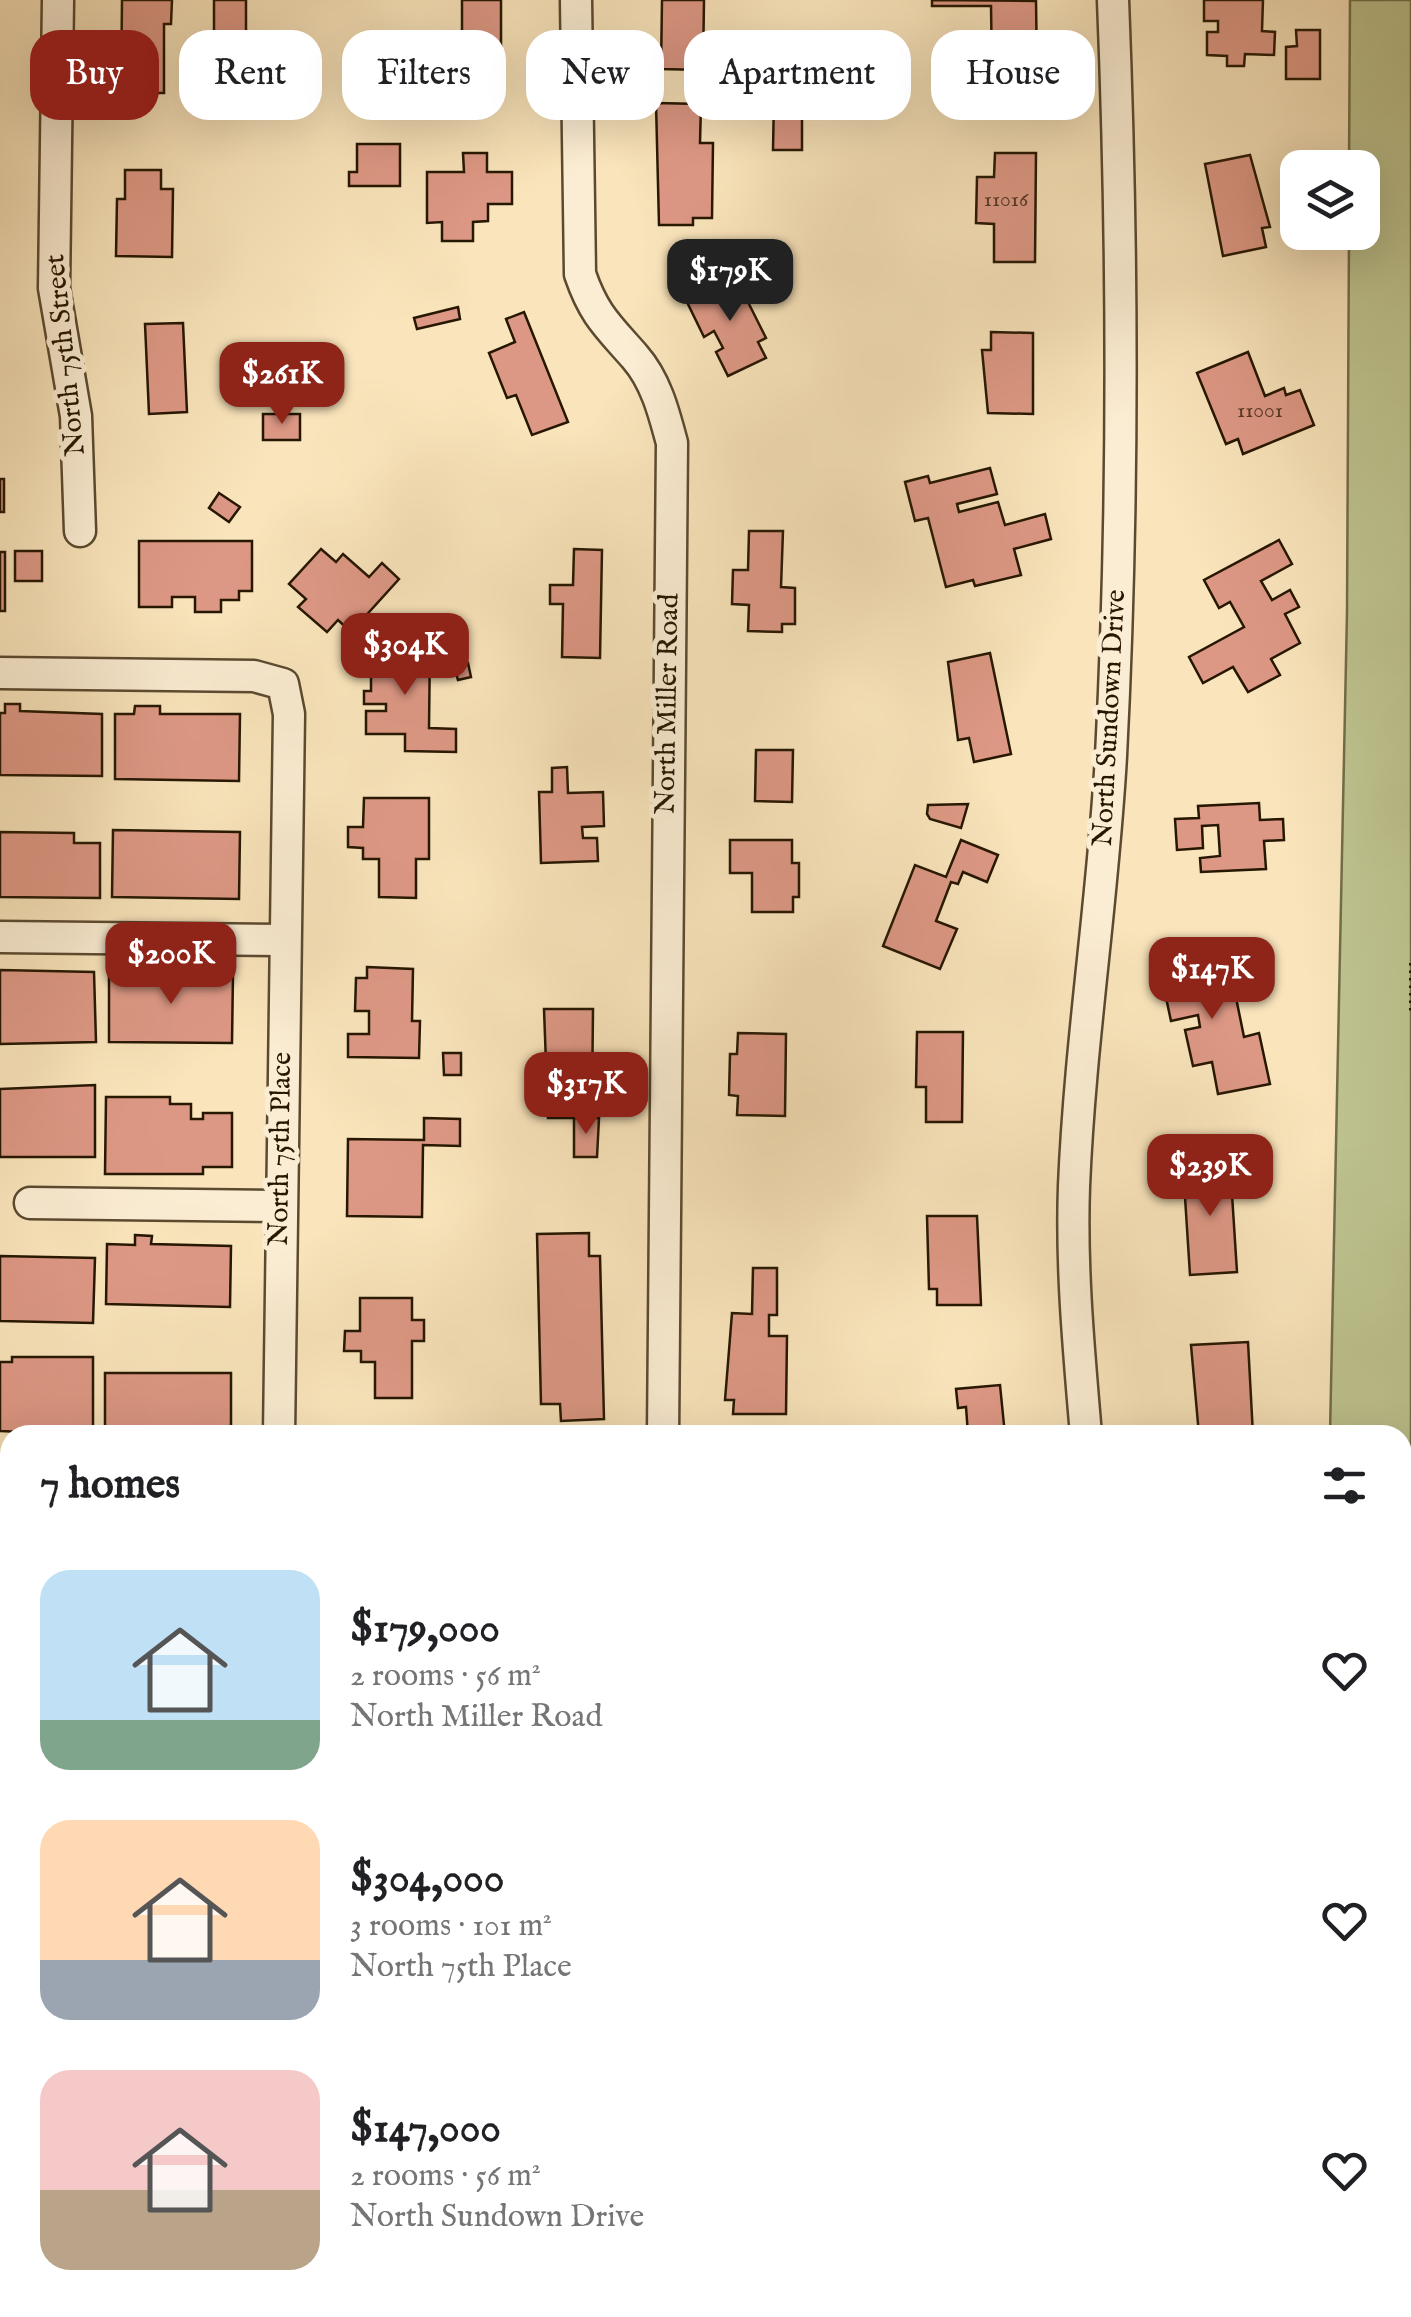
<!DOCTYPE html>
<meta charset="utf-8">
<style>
body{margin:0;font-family:"IM FELL English",serif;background:#f6f6f6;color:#202124;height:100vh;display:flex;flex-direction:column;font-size:38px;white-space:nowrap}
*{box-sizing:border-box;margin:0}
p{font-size:32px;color:#757577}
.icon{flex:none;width:55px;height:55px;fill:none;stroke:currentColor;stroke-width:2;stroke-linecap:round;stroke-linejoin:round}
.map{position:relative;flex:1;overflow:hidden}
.details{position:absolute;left:0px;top:1425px;width:1412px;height:892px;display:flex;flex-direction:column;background:#fff;border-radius:30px 30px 0 0;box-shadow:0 10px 40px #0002}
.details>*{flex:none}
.banner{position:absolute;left:30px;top:30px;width:1352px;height:90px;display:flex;gap:20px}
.fabs{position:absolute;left:1280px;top:150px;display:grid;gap:20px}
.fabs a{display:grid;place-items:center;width:100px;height:100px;border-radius:20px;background:#fff;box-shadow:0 10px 40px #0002;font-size:50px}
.price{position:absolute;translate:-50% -85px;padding:0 22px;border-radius:20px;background:#8f2418;color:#fff;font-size:32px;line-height:65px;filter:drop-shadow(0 2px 5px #0008)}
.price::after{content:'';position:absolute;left:50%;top:60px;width:30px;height:22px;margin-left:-15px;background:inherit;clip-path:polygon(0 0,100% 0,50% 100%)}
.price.selected{background:#222;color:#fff}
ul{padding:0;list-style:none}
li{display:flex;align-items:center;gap:30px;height:250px;padding:0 40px}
li span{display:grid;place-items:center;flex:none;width:280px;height:200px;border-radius:30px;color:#555}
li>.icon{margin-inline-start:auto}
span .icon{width:120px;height:120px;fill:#fffc;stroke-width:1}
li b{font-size:42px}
h2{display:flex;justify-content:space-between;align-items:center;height:120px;padding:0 40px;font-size:42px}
.pill{padding:0 35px;border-radius:30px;background:#fff;box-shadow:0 10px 40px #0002;font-size:35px;line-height:90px}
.pill.selected{background:#8f2418;color:#fff}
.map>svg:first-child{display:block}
</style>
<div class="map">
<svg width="1411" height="2317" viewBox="0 0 1411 2317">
<rect width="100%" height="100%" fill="#f9e4bb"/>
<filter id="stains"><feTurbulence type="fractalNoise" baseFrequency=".002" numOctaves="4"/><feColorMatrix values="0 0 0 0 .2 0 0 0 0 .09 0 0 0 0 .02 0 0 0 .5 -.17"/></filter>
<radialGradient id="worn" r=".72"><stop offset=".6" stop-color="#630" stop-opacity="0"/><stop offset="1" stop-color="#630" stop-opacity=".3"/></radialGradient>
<polygon fill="#bec490" stroke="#726e49" stroke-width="2.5" points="1350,0 1411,0 1411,1492 1403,1492 1402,1435 1330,1435 1347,612 1349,233 1362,232 1362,168 1349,167"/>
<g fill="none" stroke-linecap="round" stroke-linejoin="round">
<polyline stroke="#6f7b6e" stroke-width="6" points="154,2308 154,2317"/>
</g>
<g fill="#dd9885" stroke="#261702" stroke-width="2.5">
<polygon points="122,0 172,0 171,24 164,24 164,93 121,93"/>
<rect x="214" y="0" width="32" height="41"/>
<polygon points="462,0 501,0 501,85 478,85 478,107 453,107 454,35 462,35"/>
<polygon points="662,0 704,0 703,70 661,69"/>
<polygon points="932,0 1036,1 1037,73 992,73 991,6 932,6"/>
<polygon points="1204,0 1263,0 1262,31 1275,32 1274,55 1245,54 1244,66 1227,66 1227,56 1207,55 1207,32 1218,32 1218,21 1204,21"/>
<polygon points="1296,30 1320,30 1320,79 1286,79 1286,47 1297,46"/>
<polygon points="774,97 802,97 802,150 773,150"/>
<polygon points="656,103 701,104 700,143 713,143 712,218 693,218 693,225 659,225"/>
<polygon points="357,144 400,144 400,186 349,186 349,172 357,172"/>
<polygon points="463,153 487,153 487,172 512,172 512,204 488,204 488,221 473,222 473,241 442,241 442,222 427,223 427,172 464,172"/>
<polygon points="995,153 1036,153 1035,262 994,262 994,224 976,223 977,177 994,177"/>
<polygon points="1250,155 1270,227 1262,228 1266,247 1223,256 1205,164"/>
<polygon points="125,170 161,170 161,189 173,189 172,257 116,256 117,199 125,199"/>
<polygon points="735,276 766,338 758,342 766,358 728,376 716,352 723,348 714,331 704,337 686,300"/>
<polygon points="458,307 460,319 417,329 414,318"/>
<polygon points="524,312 568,422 532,435 516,395 507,398 489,353 515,342 506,319"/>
<polygon points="183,323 187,412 149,414 145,324"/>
<polygon points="991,332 1033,333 1033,414 988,413 982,350 991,350"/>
<polygon points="1248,352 1265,396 1284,388 1286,395 1300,390 1314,425 1243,454 1238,439 1226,444 1197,373"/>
<rect x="264" y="383" width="40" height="8"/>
<rect x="263" y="414" width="37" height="26"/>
<polygon points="990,468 997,494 957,504 959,512 998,502 1005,525 1045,514 1051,539 1014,549 1021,575 975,586 973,580 946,587 928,518 915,521 905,482 928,476 930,483"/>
<rect x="0" y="479" width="4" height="33"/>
<polygon points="219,493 240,507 229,522 209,508"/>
<polygon points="749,531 783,531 781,587 795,588 795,624 782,624 782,632 748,631 749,605 732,604 733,570 748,570"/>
<polygon points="1279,540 1292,564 1261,581 1272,600 1290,590 1299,607 1285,614 1300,643 1271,659 1280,675 1248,692 1233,667 1203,683 1189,657 1244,627 1230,602 1219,608 1204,580"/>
<polygon points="139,541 252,541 252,591 239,591 239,600 221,600 221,612 195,612 195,597 172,597 172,607 139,607"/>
<polygon points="321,549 336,562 343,554 369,577 382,563 399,579 351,632 338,620 327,632 298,607 306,599 289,584"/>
<polygon points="574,549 602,550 600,658 562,657 563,604 550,604 550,585 573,585"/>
<rect x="15" y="551" width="27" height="30"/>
<rect x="0" y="552" width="5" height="59"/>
<polygon points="371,644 430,644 429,728 456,729 456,752 405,751 405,734 366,734 366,711 386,711 386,704 364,704 364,691 371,691"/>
<polygon points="990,653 1011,754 974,762 969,738 958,740 948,662"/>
<polygon points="468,663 471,677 458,680 454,667"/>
<polygon points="5,704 20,704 20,711 102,714 102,776 0,775 0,713 5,713"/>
<polygon points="135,706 160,706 160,714 240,714 239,781 115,779 115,714 134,714"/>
<polygon points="756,750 793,750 792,802 755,801"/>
<polygon points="567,767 568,793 603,792 604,826 582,827 583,838 597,838 598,861 541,863 539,792 552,792 552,768"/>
<polygon points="364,798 429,798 429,859 416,859 416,898 379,897 379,859 363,859 363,848 348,847 348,827 363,827"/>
<polygon points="1259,803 1260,820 1283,819 1284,840 1264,841 1266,869 1201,872 1200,858 1220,856 1218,825 1202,826 1203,848 1177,850 1175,819 1199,818 1198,806"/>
<polygon points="968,804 961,828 930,819 927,814 928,805"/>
<polygon points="113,830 240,832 239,899 112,897"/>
<polygon points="0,832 74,833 74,843 100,843 100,898 0,897"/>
<polygon points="730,840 792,840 792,863 799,863 799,897 793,897 793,912 752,912 752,873 730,873"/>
<polygon points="961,840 998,855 987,882 963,872 958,884 951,882 936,921 957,929 940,969 883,946 915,865 946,877"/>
<polygon points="1187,939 1196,985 1232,978 1244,1037 1259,1033 1270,1084 1218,1094 1212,1062 1193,1066 1185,1030 1200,1027 1198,1015 1171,1021 1155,946"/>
<polygon points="367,967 413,969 412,1021 420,1021 419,1058 348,1057 348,1034 369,1034 369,1011 355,1011 356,978 367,978"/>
<polygon points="128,968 233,973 232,1043 109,1042 109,976 128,977"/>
<polygon points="0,970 94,972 96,1042 0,1044"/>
<polygon points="544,1009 593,1009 592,1104 573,1104 573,1118 548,1118"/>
<polygon points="917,1032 963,1032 962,1122 926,1122 926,1087 916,1087"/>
<polygon points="738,1033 786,1034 785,1116 737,1115 738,1096 729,1095 730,1054 737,1054"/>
<polygon points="443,1053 461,1053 461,1075 444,1075"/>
<polygon points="95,1085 95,1157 0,1157 0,1089"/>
<polygon points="106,1097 170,1097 170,1104 191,1104 191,1119 203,1119 203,1113 232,1113 232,1167 203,1167 203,1174 105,1174"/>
<polygon points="424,1118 460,1119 460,1146 423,1145 422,1217 347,1216 348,1139 424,1140"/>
<polygon points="574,1118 599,1118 597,1157 574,1157"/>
<polygon points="1230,1163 1237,1272 1190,1275 1183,1166"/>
<polygon points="927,1216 977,1216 981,1305 937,1305 937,1289 929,1289"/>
<polygon points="589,1233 589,1256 600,1256 604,1419 561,1421 560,1404 541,1404 537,1234"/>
<polygon points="135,1235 152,1236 151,1244 231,1246 230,1307 106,1304 107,1244 135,1245"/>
<polygon points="0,1256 95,1258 93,1323 0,1321"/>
<polygon points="753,1268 777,1268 777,1315 769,1315 769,1336 787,1336 786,1414 733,1414 734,1400 725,1400 732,1313 752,1314"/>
<polygon points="360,1298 412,1298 412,1320 424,1320 424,1341 412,1341 412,1398 375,1398 375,1362 361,1362 361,1351 344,1351 345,1331 360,1331"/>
<polygon points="1248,1342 1253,1435 1199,1435 1191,1345"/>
<polygon points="12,1357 93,1357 93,1435 0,1431 0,1362 12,1362"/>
<rect x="105" y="1373" width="126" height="62"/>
<polygon points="1000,1385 1005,1435 956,1435 968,1434 966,1407 958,1408 956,1389"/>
<polygon points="5,1539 10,1539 10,1599 0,1599 0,1548 5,1548"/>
<polygon points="1402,1989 1410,1989 1411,2053 1411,2058 1402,2059"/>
<polygon points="0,2103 10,2103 9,2186 0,2186"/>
<polygon points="0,2255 10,2255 10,2308 52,2310 0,2311"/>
<polygon points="363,2308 425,2308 425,2317 364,2317"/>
<rect x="484" y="2308" width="61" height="9"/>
<rect x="560" y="2308" width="95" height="9"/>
<polygon points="688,2308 751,2308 752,2317 690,2317"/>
<rect x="1071" y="2308" width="151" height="9"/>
<polygon points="1254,2308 1392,2308 1392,2314 1254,2317"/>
</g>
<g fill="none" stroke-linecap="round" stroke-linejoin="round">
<defs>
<g id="minor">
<polyline points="58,0 54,288 76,416 80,531"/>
<path d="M576 0 580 274C594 315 608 326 635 357 656 381 664 413 672 443L663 1435"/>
<polyline points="0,673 254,676 283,684 289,714 279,1435"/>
<polyline points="0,937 283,940"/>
<polyline points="30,1203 280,1206"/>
<path d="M1086 1435C1079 1352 1071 1269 1074 1186 1080 1042 1103 900 1111 756 1124 504 1123 252 1113 0"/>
<polyline points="0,2060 10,2060"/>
<polyline points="309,2308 309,2317"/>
<polyline points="817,2308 818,2317"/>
</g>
<g id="major">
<polyline points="0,1731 10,1731"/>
<polyline points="1402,1740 1411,1740"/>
<polyline points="0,1781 10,1781"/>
<polyline points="1402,1793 1411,1793"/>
</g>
</defs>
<use href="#minor" stroke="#5b4a30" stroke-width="35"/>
<use href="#major" stroke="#261702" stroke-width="45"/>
<polyline stroke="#261702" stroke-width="4" stroke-dasharray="2.5 5" stroke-linecap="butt" points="1411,963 1411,1011"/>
<use href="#minor" stroke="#fbedd3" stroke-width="30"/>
<use href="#major" stroke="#f9e4bb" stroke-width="40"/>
</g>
<g text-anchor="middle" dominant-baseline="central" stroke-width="10" stroke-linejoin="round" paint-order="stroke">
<g font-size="22" fill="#543723">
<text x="1006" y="200">11016</text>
<text x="1260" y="411">11001</text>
</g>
<g font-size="28" fill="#261702" stroke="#fbedd3">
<text transform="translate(66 355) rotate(-96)">North 75th Street</text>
<text transform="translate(668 704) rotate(-89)">North Miller Road</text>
<text transform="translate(1110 718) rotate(-87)">North Sundown Drive</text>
<text transform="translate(281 1149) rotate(-89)">North 75th Place</text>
</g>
</g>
<rect width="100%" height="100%" filter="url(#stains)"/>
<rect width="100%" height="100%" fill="url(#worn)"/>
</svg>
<div class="fabs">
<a><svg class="icon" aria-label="layers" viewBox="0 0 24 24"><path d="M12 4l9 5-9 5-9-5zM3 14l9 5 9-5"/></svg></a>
</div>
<b class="price selected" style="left:730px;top:324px">$179K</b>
<b class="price" style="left:282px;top:427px">$261K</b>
<b class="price" style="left:405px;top:698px">$304K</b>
<b class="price" style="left:171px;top:1007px">$200K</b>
<b class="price" style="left:1212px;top:1022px">$147K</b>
<b class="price" style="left:586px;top:1137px">$317K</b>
<b class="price" style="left:1210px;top:1219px">$239K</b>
<div class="banner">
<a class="pill selected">Buy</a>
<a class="pill">Rent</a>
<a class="pill">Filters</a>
<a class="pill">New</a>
<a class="pill">Apartment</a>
<a class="pill">House</a>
</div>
<section class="details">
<h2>7 homes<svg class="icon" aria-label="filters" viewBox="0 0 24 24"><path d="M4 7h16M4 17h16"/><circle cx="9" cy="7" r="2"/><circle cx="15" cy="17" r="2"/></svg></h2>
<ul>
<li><span style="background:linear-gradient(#bfe0f5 75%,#7fa58c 0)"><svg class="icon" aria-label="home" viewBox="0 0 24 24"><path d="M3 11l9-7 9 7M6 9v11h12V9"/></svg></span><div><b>$179,000</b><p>2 rooms · 56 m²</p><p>North Miller Road</p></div><svg class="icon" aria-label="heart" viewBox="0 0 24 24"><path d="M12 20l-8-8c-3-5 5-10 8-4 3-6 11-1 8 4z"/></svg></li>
<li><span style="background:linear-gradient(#ffd9b3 70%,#9aa5b1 0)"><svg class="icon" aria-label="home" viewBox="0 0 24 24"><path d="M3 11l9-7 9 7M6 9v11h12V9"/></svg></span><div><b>$304,000</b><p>3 rooms · 101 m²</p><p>North 75th Place</p></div><svg class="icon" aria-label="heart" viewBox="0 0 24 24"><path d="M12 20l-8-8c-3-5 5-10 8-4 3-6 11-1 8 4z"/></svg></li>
<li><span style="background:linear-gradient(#f6c9c9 60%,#b9a48a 0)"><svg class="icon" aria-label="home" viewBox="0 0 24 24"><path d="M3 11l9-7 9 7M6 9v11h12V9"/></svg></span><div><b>$147,000</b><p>2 rooms · 56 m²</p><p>North Sundown Drive</p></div><svg class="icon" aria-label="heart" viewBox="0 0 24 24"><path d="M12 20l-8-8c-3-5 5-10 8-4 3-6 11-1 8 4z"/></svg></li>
</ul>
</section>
</div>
